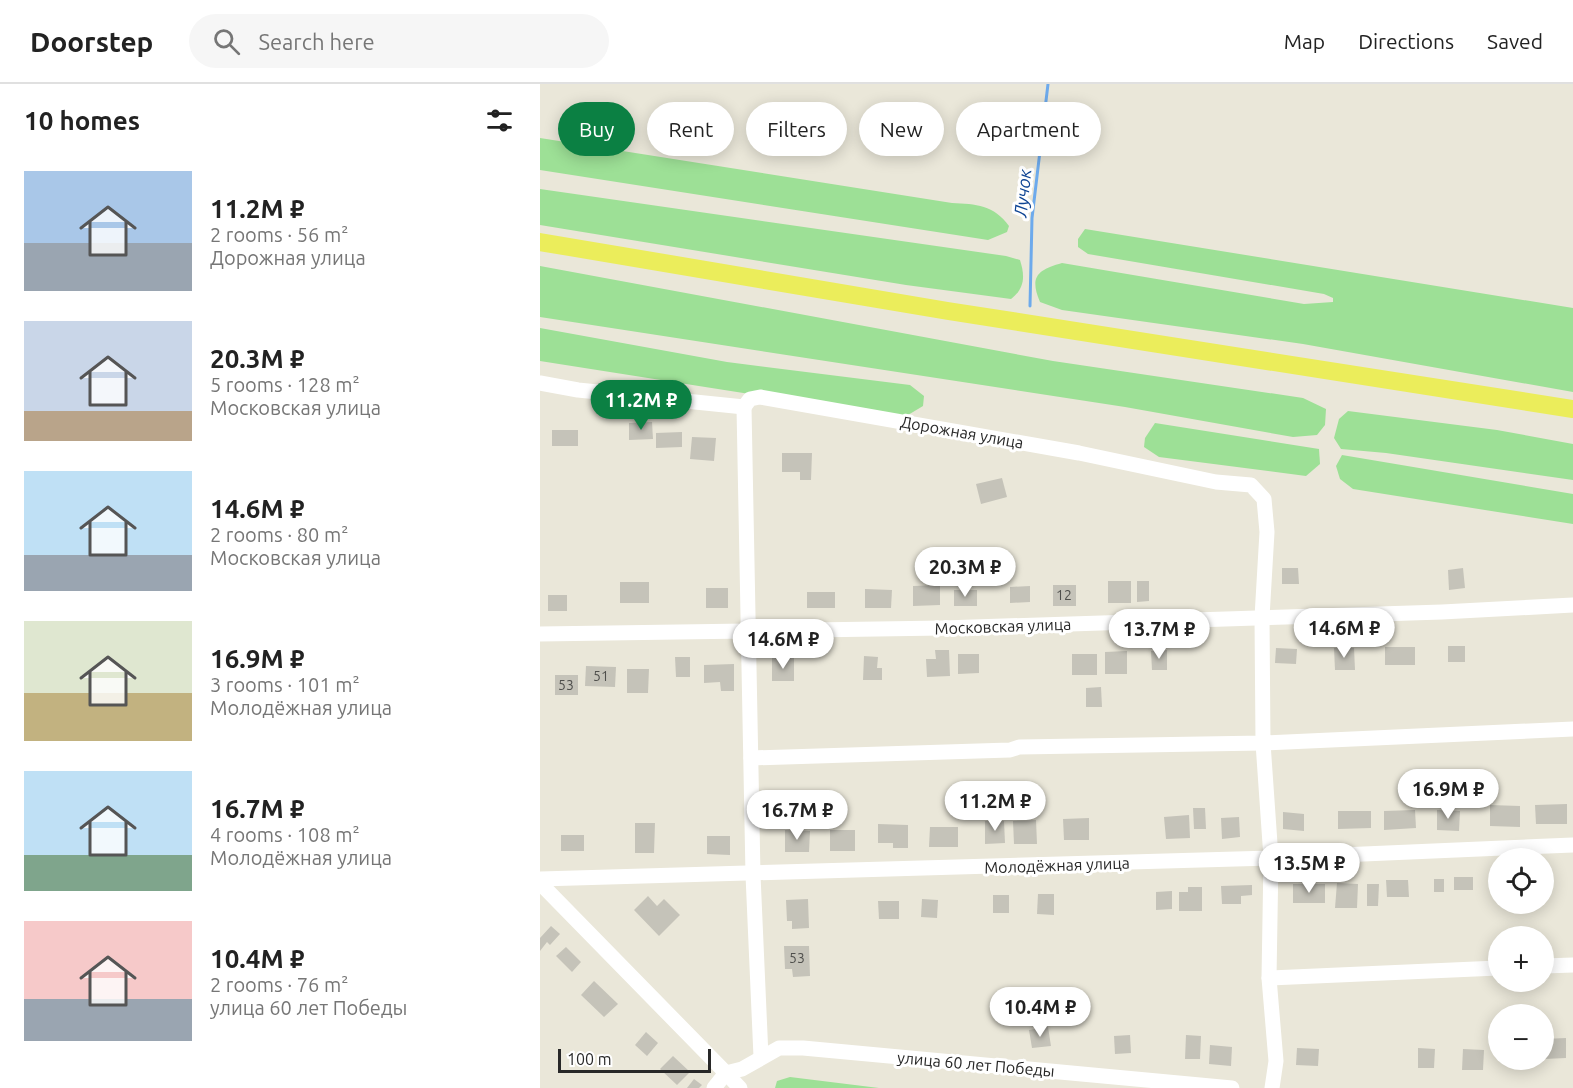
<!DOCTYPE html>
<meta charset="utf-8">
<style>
body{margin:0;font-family:Ubuntu,sans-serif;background:#f6f6f6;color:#222;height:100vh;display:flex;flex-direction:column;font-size:22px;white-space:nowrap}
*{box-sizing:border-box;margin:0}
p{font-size:20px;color:#767676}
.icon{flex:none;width:33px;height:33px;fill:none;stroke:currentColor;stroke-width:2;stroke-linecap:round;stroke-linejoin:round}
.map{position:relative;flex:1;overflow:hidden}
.details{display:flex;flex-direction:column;background:#fff;width:540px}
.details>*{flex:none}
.guide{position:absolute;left:18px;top:18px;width:570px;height:54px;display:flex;gap:12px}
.tools{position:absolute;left:948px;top:764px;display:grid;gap:12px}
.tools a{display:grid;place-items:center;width:66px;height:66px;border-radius:50%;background:#fff;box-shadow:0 3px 15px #0003;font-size:30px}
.scale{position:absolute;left:18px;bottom:15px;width:153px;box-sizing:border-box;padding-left:6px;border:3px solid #282828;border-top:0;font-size:16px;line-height:21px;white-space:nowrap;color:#282828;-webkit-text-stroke:4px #fff;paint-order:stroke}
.price{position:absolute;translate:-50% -51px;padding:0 14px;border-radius:21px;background:#fff;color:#222;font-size:20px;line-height:39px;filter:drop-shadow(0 2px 3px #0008)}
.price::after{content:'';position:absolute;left:50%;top:36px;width:18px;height:14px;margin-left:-9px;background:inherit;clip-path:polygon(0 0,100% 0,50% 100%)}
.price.on{background:#0b8043;color:#fff}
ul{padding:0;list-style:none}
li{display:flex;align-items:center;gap:18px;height:150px;padding:0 24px}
li span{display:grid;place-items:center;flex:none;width:168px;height:120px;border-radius:0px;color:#555}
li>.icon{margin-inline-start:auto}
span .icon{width:72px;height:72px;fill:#fffc;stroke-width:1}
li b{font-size:26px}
h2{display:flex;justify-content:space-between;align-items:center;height:72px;padding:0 24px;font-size:26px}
.tag{padding:0 21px;border-radius:27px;background:#fff;box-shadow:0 3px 15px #0003;font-size:21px;line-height:54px}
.tag.on{background:#0b8043;color:#fff}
header{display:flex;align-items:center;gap:36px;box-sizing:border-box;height:84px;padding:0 30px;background:#fff;border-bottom:2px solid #e0e0e0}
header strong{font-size:28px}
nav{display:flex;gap:33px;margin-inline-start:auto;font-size:21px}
.search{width:420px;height:54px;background:#f6f6f6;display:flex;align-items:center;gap:15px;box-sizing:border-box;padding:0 21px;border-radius:33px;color:#767676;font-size:22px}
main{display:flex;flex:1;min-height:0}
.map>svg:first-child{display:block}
</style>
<header>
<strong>Doorstep</strong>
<div class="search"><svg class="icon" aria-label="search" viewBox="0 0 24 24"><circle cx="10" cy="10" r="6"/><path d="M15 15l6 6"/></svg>Search here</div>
<nav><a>Map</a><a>Directions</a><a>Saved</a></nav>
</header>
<main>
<section class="details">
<h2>10 homes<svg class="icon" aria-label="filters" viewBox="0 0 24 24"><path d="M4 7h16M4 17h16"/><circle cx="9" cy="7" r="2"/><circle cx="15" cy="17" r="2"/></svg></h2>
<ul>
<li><span style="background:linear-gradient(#a9c7e8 60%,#9aa5b1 0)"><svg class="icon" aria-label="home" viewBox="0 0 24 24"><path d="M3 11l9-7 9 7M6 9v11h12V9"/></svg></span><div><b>11.2M ₽</b><p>2 rooms · 56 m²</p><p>Дорожная улица</p></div></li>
<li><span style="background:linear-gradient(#c9d6e8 75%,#b9a48a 0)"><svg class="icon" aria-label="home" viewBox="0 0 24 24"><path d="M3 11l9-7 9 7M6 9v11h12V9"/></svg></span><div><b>20.3M ₽</b><p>5 rooms · 128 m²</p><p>Московская улица</p></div></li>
<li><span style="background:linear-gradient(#bfe0f5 70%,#9aa5b1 0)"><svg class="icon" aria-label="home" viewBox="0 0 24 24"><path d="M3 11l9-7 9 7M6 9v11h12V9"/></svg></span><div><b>14.6M ₽</b><p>2 rooms · 80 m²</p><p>Московская улица</p></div></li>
<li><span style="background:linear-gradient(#dfe7d0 60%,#c2b280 0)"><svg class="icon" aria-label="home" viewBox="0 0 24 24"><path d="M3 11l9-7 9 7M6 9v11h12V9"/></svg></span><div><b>16.9M ₽</b><p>3 rooms · 101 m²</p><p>Молодёжная улица</p></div></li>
<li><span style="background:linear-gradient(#bfe0f5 70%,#7fa58c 0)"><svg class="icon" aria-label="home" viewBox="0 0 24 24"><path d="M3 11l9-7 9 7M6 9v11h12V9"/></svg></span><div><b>16.7M ₽</b><p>4 rooms · 108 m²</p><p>Молодёжная улица</p></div></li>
<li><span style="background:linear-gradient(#f6c9c9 65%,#9aa5b1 0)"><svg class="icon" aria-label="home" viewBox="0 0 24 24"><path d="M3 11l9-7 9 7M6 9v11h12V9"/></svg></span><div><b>10.4M ₽</b><p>2 rooms · 76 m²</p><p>улица 60 лет Победы</p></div></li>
</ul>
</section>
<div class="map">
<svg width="1033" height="1004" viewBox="0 0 1033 1004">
<rect width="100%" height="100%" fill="#eae7d9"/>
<g fill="#9de096">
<path d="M0 54 412 119C436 120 454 121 469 142L467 148 448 156 0 86Z"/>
<path d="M0 105 466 172 480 176C485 192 485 204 471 215L366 201 0 141Z"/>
<path d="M545 145 1033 224V308L763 260 522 226 500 218C489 192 498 186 522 179L764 220 793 218V214L784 210 548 170 538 163V155Z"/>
<polygon points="0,182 513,277 763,314 786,325 785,341 777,351 753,353 585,323 0,233"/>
<polygon points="0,244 187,278 370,301 384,312 383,322 363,334 0,277"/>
<polygon points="808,327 957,346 1033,360 1033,396 846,369 801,365 794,354 799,335"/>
<polygon points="615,339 779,365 780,380 766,392 619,373 604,363 605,354"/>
<polygon points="802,371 1033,410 1033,440 813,405 800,395 796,382"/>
<polygon points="250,993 339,1004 235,1004 237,997"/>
</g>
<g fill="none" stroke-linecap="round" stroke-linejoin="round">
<polyline stroke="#6daaec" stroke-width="3" points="490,222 492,134 508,0"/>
</g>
<g fill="#c5c3b9">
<polygon points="112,338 113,355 89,356 89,339"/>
<rect x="12" y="346" width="26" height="16"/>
<polygon points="142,348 142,363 116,364 116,349"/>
<polygon points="152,353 176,354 174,377 150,375"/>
<polygon points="242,369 272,369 271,396 260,396 260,388 242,388"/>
<polygon points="462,394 467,413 441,420 436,400"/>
<polygon points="742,484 758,484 759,500 742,500"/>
<polygon points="923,484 925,504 909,506 908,486"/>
<rect x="568" y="497" width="23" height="22"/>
<polygon points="597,497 609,497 609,517 597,518"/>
<rect x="80" y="498" width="29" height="21"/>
<polygon points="400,501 400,521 373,522 373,502"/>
<rect x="513" y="501" width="23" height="21"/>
<polygon points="490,502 490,518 470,519 470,503"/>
<rect x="166" y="504" width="22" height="20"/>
<polygon points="325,505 352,506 351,524 325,524"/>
<rect x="414" y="506" width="23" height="16"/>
<rect x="267" y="508" width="28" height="16"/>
<rect x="8" y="511" width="19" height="16"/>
<rect x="908" y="562" width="17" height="16"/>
<rect x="845" y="563" width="30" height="18"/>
<polygon points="736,564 757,565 756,580 735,579"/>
<polygon points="794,564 814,564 815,586 795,586"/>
<polygon points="395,566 409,566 410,592 387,593 386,575 396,575"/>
<polygon points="627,566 627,586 612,586 611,567"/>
<polygon points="587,567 587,590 565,590 565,568"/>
<polygon points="418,570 439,570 439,589 418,590"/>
<rect x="532" y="570" width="25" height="21"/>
<polygon points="324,572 338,573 337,584 342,584 342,596 323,596"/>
<polygon points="135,573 150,573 150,593 136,593"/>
<rect x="232" y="574" width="22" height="23"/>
<polygon points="194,580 194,607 181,607 180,598 164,599 164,581"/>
<polygon points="46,582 76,583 75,603 45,602"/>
<polygon points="87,585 109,585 108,609 87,609"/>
<rect x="15" y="591" width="23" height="20"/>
<polygon points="561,603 562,623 546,623 546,604"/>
<polygon points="1027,720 1027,740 996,740 995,721"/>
<polygon points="950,721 980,722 980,743 950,742"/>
<polygon points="653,724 665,724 666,745 654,745"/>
<polygon points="875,726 876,744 844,746 844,727"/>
<polygon points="897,726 920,727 919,747 897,746"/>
<polygon points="798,727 831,727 831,744 798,745"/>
<polygon points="743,728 764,730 764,747 743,745"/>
<polygon points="649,731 650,754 626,755 624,733"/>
<polygon points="699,733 700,753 682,755 681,734"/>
<polygon points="549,734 549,756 524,756 523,735"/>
<polygon points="496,736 497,760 474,760 473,737"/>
<polygon points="445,737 464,737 465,759 445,760"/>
<polygon points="95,739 115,739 114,769 95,769"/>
<polygon points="338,740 368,741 368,764 353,764 353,759 338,759"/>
<polygon points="390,743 418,743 418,763 389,763"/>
<polygon points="245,746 270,747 269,768 245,768"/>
<rect x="290" y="746" width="25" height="21"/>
<rect x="21" y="751" width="23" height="16"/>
<polygon points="167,752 190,752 190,771 167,770"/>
<polygon points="1004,791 1009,791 1010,807 1004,807"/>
<rect x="914" y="793" width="19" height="13"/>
<rect x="894" y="795" width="10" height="13"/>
<polygon points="846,796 868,796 869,813 847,813"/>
<polygon points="797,799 818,800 817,824 795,824"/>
<rect x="753" y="800" width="32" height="19"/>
<polygon points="827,800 839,800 838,822 827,822"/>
<polygon points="712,801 712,811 701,812 701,820 682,820 681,802"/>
<polygon points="648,803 662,803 662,827 639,827 639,808 648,808"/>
<polygon points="632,807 632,825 616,826 616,808"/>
<polygon points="498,810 514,810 514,831 497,830"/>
<rect x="453" y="811" width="16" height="18"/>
<polygon points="108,812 117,822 124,815 140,831 119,852 94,826"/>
<polygon points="268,815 269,844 252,845 252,837 247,837 246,816"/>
<polygon points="382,815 398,816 397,834 381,833"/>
<polygon points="338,817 359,817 359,835 339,835"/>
<polygon points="11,842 20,850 10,861 7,858 0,867 0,854"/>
<polygon points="244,862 269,862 270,892 253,893 252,885 245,885"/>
<polygon points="26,863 41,878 32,888 16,872"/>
<polygon points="54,897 78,920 64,933 41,911"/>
<polygon points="508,943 511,962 492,964 489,946"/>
<polygon points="106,948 118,959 107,972 95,961"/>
<polygon points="590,951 591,969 575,970 574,952"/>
<polygon points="646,951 661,952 660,975 645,975"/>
<polygon points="1026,954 1026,974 1004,975 1004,955"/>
<polygon points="670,961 692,963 691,982 669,980"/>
<polygon points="757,964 779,965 778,982 756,981"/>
<polygon points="878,964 895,965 894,984 878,984"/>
<polygon points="923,965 944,966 943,986 922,986"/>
<polygon points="133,972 150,988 137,1001 120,985"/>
<polygon points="968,975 988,975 988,980 967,979"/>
<polygon points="154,995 162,1001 159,1004 147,1004"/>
</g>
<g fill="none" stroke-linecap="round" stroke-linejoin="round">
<g stroke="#fff" stroke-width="15">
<polyline points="0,299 38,306 204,323 210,315 220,313 539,369 676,398 711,401 724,415 727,448 722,533 723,659 731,774 729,894 736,977 732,1004"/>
<polyline points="204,323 213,791 221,973"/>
<polyline points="0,550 403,544 902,528 1033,521"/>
<polyline points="211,674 470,666 479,663 723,659 1033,645"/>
<polyline points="0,795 731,774 1033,761"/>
<polyline points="0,799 186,989 174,1004"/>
<polyline points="1004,882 1033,881"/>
<polyline points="729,894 958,884"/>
<polyline points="186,989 202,985 239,964 263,964 692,1004"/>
<polyline points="186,989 200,1004"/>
</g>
<polyline stroke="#ebed5b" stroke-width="18" points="0,158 408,227 1033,325"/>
</g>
<g text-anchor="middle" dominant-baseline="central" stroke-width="6" stroke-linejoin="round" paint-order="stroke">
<g font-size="14" fill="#4f4f4c">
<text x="524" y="511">12</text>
<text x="61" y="592">51</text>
<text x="26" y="601">53</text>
<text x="257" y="874">53</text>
</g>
<g font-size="16" fill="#282828" stroke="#fff">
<text transform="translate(422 348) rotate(10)">Дорожная улица</text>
<text transform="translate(463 542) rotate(-2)">Московская улица</text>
<text transform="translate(517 781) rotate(-2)">Молодёжная улица</text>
<text transform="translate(436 980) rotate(5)">улица 60 лет Победы</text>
</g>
<g font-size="18" font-style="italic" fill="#0f4594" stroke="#fff">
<text transform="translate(482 109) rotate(-84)">Лучок</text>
</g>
</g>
</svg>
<div class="tools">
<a><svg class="icon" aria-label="locate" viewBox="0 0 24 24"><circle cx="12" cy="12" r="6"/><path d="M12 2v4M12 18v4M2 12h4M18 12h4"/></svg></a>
<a>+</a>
<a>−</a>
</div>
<div class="scale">100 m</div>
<b class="price on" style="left:101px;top:347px">11.2M ₽</b>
<b class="price" style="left:425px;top:514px">20.3M ₽</b>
<b class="price" style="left:804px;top:575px">14.6M ₽</b>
<b class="price" style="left:619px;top:576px">13.7M ₽</b>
<b class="price" style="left:243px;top:586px">14.6M ₽</b>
<b class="price" style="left:908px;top:736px">16.9M ₽</b>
<b class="price" style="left:455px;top:748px">11.2M ₽</b>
<b class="price" style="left:257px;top:757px">16.7M ₽</b>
<b class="price" style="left:769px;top:810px">13.5M ₽</b>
<b class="price" style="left:500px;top:954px">10.4M ₽</b>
<div class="guide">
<a class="tag on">Buy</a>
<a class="tag">Rent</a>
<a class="tag">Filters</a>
<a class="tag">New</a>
<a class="tag">Apartment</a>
</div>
</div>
</main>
